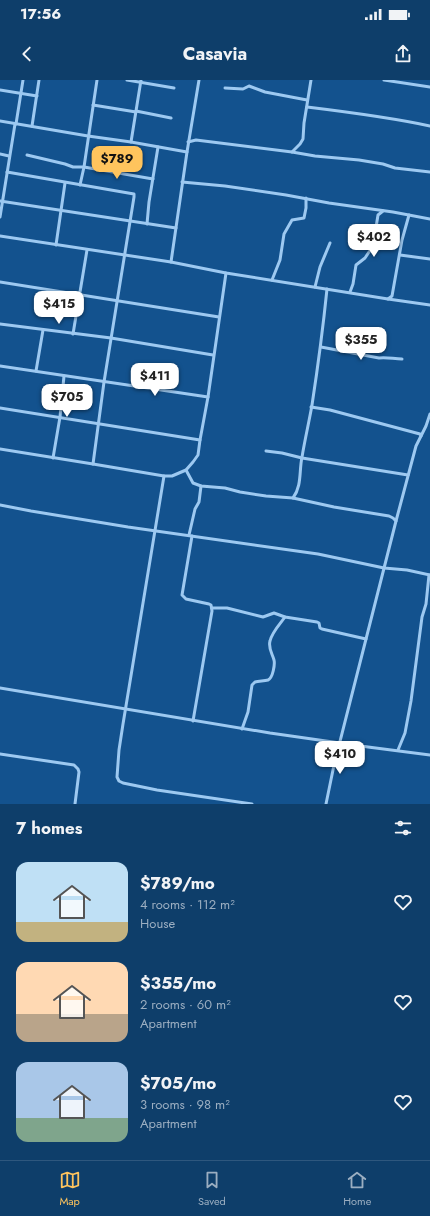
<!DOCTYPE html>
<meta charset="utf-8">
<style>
body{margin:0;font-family:Jost,sans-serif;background:#174570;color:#f1f3f6;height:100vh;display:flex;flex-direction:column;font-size:15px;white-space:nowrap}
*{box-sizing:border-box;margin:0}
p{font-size:13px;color:#9baec1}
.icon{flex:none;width:22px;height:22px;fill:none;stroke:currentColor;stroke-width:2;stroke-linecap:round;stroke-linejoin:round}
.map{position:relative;height:724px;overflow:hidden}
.side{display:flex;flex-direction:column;background:#0e3e6a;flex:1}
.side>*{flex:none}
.price{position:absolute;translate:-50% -34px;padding:0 9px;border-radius:8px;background:#fff;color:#222;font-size:13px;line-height:26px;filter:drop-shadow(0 1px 2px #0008)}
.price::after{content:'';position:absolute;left:50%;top:24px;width:12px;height:9px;margin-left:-6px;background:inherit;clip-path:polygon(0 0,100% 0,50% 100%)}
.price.current{background:#ffc45d;color:#111}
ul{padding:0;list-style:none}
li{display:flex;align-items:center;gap:12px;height:100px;padding:0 16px}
li span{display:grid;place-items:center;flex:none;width:112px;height:80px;border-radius:12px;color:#555}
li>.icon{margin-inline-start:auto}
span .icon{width:48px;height:48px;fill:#fffc;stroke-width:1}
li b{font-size:17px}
h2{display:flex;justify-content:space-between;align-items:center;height:48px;padding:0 16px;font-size:17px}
.status{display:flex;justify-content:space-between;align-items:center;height:28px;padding:0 20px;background:#0e3e6a;direction:ltr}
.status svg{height:11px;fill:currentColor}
header{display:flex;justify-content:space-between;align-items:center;height:52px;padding:0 16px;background:#0e3e6a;font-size:18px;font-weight:700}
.dock{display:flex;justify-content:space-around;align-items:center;height:56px;border-top:1px solid #2e577e;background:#0e3e6a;font-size:11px;color:#9baec1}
.dock a{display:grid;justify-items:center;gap:2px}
.dock .current{color:#ffc45d}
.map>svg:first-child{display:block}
</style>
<div class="status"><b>17:56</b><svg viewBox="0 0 49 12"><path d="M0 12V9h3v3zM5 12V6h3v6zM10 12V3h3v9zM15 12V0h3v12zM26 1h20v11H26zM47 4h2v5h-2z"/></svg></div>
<header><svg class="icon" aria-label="back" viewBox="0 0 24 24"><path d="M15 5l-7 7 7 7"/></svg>Casavia<svg class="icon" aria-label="share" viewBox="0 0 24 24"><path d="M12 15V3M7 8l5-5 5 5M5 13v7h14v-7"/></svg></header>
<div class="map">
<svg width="430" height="724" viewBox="0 0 430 724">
<rect width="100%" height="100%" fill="#13528e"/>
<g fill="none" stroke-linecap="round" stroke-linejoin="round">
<g stroke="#9dc9f1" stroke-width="3">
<polyline points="127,0 174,8"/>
<polyline points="384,0 430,7"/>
<polyline points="225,8 243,9 249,6 265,12 307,20"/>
<polyline points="0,10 37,16"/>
<polyline points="93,25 136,32"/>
<path d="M307 27C348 32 389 37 430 46"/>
<polyline points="136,31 171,38"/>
<polyline points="0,41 88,56 131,62 187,72 199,0"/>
<polyline points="16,44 23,0"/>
<polyline points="32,46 39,0"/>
<polyline points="131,62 141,0"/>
<polyline points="188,62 196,60 292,72 315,76 359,80 383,84 395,88 430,92"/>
<polyline points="292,72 300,64 303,59 304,43 311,0"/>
<polyline points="0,74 9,76"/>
<polyline points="27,75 65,84 73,87 84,87 153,99"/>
<polyline points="7,92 134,114 134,117 104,302 93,384"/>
<polyline points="182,102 225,106 286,115 329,123 393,132 430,139"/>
<polyline points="80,105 84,87 97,0"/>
<polyline points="0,121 176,148"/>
<polyline points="0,137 15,44"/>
<polyline points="147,144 149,122 158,67"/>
<polyline points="0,156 171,182 226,193 388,219 392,216 402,160 409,135"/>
<polyline points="56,165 65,103"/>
<polyline points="400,175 430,179"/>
<polyline points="171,182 187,72"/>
<polyline points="272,200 280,180 284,154 292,140 304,138 306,128 306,118"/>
<polyline points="0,202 219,237"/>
<polyline points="315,207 320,187 330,163"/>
<polyline points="350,212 353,204 356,185 365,178 373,166 378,135 383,131"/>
<polyline points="388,219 430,225"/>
<polyline points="0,244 111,258 213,275"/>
<polyline points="73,254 87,170"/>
<path d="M321 267 379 278C387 277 394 279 402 279"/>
<polyline points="0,286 208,317"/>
<polyline points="36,291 43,250"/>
<polyline points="311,327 330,330 420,354 421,356 416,366 396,441 334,685 326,724"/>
<polyline points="0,328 200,360"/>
<polyline points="421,356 426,346 430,334"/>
<polyline points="0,369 93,384 164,396 172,396 186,390 193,382 198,375 200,360 208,317 226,193"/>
<polyline points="266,371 282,373 302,378 408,395"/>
<polyline points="53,378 60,337 64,296"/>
<polyline points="186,390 193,403 201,406 225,408 240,412 266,416 293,418 334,427 389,436 393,438 396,441"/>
<polyline points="164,396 123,644 119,670 117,697 119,701 123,703 157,710 252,724"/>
<path d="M293 418C302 406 299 391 302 377 305 359 309 342 312 325 318 286 323 248 327 209"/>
<polyline points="0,425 31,431 128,447 318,474 384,488 407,490 430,495"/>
<polyline points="189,455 195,429 199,422 201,406"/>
<polyline points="192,456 182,515 186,519 209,524 211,525 212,531 193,641"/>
<polyline points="212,528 227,528 263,537 274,533 285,537 317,542 319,543 320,548 322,549 366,559"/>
<polyline points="0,608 270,653 368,667 430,675"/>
<path d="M242 649 248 632 252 605 255 602C259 601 264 601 268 600 273 598 275 584 274 580 272 573 268 568 270 561 272 552 280 544 285 537"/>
<polyline points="398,670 405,653 411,621 422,537 426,524 429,495"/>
<polyline points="0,674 74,685 78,689 79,692 75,724"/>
</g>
</g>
</svg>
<b class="price current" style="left:117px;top:100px">$789</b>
<b class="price" style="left:374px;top:178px">$402</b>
<b class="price" style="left:59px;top:245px">$415</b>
<b class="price" style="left:361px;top:281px">$355</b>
<b class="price" style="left:155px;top:317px">$411</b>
<b class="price" style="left:67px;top:338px">$705</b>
<b class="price" style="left:340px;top:695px">$410</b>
</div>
<section class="side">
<h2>7 homes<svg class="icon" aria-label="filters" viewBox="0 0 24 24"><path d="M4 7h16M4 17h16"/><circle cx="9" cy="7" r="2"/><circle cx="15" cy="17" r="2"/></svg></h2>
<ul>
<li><span style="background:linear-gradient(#bfe0f5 75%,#c2b280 0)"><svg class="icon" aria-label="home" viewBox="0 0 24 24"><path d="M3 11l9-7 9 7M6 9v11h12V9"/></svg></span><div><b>$789/mo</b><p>4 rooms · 112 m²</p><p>House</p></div><svg class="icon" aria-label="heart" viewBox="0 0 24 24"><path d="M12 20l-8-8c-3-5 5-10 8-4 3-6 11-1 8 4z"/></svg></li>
<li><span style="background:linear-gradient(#ffd9b3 65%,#b9a48a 0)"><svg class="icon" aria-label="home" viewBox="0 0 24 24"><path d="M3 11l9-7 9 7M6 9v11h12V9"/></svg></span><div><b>$355/mo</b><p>2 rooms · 60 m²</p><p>Apartment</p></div><svg class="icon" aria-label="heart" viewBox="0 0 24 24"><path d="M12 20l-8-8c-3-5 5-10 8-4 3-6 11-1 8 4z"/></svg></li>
<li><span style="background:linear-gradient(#a9c7e8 70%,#7fa58c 0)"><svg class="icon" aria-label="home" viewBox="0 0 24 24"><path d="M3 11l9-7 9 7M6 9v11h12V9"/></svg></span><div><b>$705/mo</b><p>3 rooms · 98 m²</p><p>Apartment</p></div><svg class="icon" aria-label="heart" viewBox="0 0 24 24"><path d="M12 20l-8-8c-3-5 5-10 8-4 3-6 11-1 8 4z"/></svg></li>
</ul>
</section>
<nav class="dock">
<a class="current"><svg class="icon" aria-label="map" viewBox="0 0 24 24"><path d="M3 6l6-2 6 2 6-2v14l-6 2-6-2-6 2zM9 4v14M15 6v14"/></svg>Map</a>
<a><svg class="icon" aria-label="saved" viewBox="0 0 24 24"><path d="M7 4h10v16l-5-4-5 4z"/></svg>Saved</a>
<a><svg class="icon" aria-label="home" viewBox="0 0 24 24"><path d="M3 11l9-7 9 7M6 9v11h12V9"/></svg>Home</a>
</nav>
